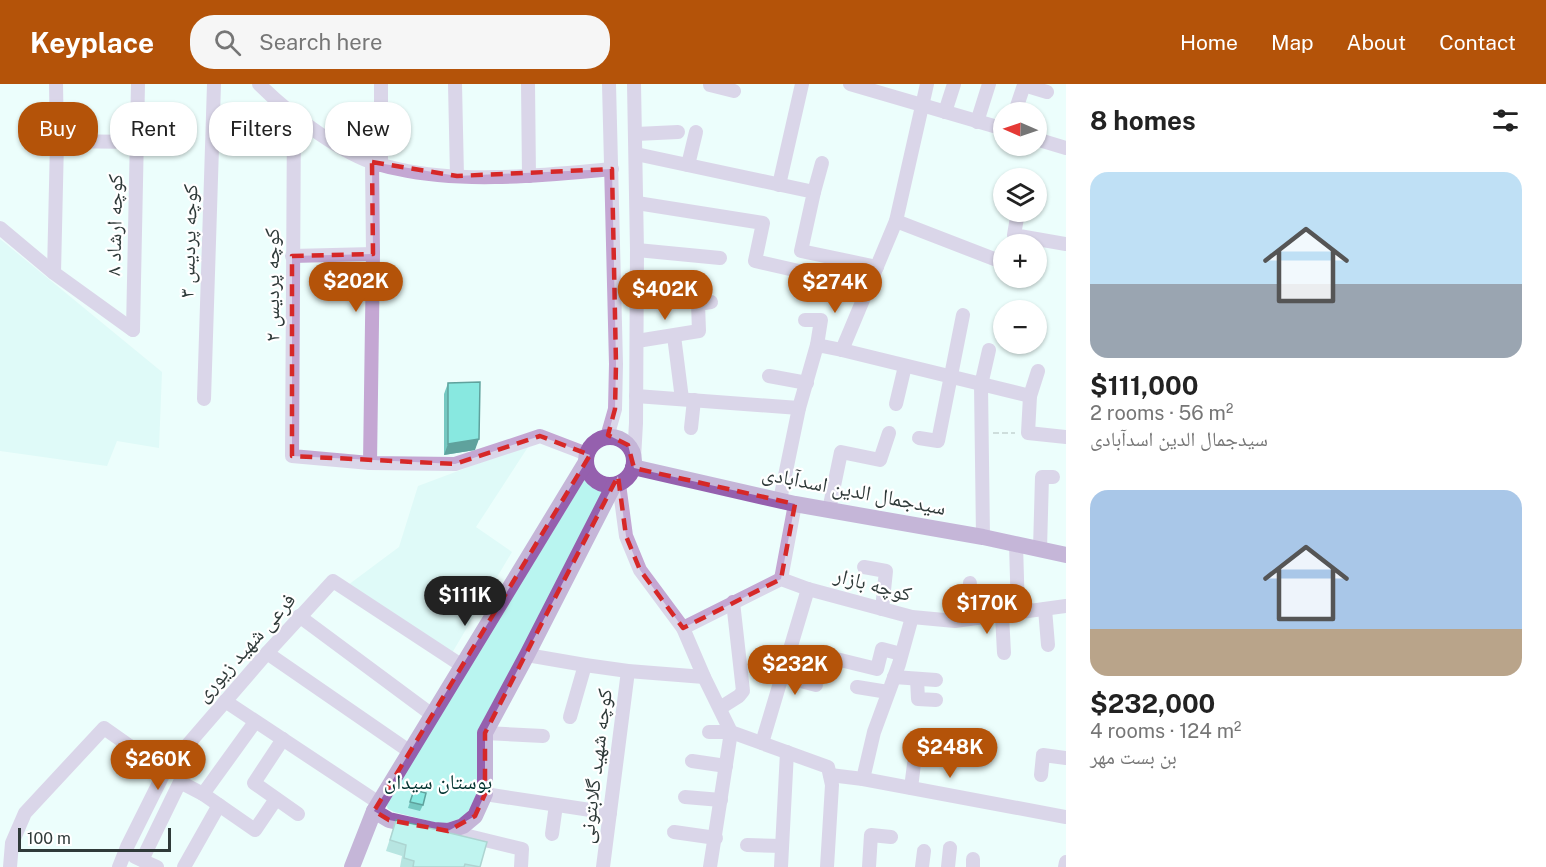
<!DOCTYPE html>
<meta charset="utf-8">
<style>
body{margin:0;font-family:"Public Sans","Noto Naskh Arabic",sans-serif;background:#f6f6f6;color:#222;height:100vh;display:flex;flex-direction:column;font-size:22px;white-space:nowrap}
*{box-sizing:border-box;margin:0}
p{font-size:20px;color:#767676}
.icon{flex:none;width:33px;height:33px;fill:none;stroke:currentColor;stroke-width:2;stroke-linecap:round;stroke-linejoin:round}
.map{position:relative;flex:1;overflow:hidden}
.details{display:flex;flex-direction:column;background:#fff;width:480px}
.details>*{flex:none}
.hud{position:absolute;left:18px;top:18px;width:570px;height:54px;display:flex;gap:12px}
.needle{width:39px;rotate:272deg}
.controls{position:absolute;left:993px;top:18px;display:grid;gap:12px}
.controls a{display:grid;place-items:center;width:54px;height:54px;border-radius:50%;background:#fff;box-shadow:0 2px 4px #0004;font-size:30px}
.scale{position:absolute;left:18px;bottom:15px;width:153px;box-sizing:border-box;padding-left:6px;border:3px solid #2f3a39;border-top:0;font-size:16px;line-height:21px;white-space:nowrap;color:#2f3a39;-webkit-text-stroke:4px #fff;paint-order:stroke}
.price{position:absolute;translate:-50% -51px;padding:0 14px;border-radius:21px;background:#b45309;color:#fff;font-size:20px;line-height:39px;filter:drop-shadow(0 2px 3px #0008)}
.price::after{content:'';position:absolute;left:50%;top:36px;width:18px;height:14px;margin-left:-9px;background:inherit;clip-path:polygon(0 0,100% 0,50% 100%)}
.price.active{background:#222;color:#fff}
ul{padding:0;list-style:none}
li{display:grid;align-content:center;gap:12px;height:318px;padding:0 24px}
li span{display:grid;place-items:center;height:186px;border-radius:18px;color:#555}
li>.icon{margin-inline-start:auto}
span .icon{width:108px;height:108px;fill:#fffc;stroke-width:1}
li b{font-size:26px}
h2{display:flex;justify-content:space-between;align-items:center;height:72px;padding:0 24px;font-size:26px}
.pill{padding:0 21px;border-radius:24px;background:#fff;box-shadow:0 2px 4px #0004;font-size:21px;line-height:54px}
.pill.active{background:#b45309;color:#fff}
header{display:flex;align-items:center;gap:36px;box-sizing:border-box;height:84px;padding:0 30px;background:#b45309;color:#fff}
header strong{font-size:28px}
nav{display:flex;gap:33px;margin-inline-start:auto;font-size:21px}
.search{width:420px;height:54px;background:#f6f6f6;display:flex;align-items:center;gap:15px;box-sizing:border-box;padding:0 21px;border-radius:24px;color:#767676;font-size:22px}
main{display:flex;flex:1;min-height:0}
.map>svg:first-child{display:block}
</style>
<header>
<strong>Keyplace</strong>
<div class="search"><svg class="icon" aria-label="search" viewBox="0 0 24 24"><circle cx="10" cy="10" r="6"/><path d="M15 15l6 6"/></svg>Search here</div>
<nav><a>Home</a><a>Map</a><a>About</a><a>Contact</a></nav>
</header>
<main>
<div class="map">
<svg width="1066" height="783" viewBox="0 0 1066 783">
<rect width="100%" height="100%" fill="#ecfefc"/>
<g fill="#cef7f3">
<polygon points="0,155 162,288 159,364 117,357 107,382 0,367"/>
<polygon points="530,360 476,443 512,468 452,569 348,501 399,463 418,402"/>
</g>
<polygon fill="#b9f5f0" points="586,393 593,401 608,406 477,648 477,714 464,733 447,739 437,739 394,728 388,725 386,720"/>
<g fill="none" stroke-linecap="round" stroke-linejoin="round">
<polyline stroke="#92a19f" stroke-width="1.5" stroke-dasharray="6 3" stroke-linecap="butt" points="993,349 1015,349"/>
<g stroke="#c4a7d3" stroke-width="14">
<path d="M259 0C287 28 334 64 371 78 380 81 389 83 398 85 466 100 543 91 612 85"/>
<polyline points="381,0 381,81"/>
<polyline points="455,0 457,92"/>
<polyline points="528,0 529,92"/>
<polyline points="711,0 710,1 734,7"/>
<polyline points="850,0 1004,45"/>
<polyline points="945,28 954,0"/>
<polyline points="1015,28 1024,1 1047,8"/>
<polyline points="294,31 292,372 370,379 455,380 540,352 587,370"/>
<polyline points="977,38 989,0"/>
<polyline points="636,50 678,48"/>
<polyline points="1036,55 1066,64"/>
<polyline points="57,57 137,58"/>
<polyline points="636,70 814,108 801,167 877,183"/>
<polyline points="688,81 696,48"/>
<polyline points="779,101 802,0"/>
<polyline points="814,108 822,79"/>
<polyline points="637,119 763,139 755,177 869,203"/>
<polyline points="1018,128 1014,151 1066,160"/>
<polyline points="896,137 1002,178 1004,174"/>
<polyline points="0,144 54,189 133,246"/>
<polyline points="637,166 720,174"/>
<polyline points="292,172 373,170"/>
<polyline points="54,189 57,57 56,0"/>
<polyline points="805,236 821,236 817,261"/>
<polyline points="133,246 138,0"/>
<polyline points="674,252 682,315"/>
<polyline points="637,257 699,247 698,220 711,218"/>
<polyline points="842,266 896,137 927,0"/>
<polyline points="1038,287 1030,312 1028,349 1066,353"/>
<polyline points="769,292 807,299"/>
<polyline points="636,312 799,324"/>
<polyline points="204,315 214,0"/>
<polyline points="896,320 905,282"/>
<polyline points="691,344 694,316"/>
<polyline points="607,353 615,325 616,280 609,0"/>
<polyline points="919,354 938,357 963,231"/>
<polyline points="634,374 636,339 637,166 634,0"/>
<polyline points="370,379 373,170 372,78"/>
<polyline points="619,400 626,452 640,486 683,544 704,593 731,648 828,683 832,701 827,783"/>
<polyline points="780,416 799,324 817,261 842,266 1030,312"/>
<polyline points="829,426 841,368 880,376 889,349"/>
<polyline points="983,453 981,301 989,266"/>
<polyline points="1016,460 1018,529"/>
<polyline points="1040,465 1042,393 1053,393"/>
<polyline points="864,483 886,487 882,525"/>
<polyline points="781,495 795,420"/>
<polyline points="1045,525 1048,561"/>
<polyline points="1002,531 1004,569"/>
<polyline points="299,532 431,630"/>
<polyline points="966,535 970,499"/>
<polyline points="683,544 781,495 808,505 912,533 955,537 1066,522"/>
<polyline points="267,569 409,667"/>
<polyline points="527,571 585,581 628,587 704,593"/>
<polyline points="828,573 877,585 882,565 901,570"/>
<polyline points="782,592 816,601"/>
<polyline points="894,593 936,596"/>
<polyline points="917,595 918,615 936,616"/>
<polyline points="857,603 888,608"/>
<polyline points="225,617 379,719"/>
<polyline points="720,624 739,612 743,607 733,518"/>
<polyline points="570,633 585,581"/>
<polyline points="709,648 731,648 710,783"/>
<polyline points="485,649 543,652"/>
<polyline points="283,655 254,699 298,730"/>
<polyline points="762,659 808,505"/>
<polyline points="692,677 726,682"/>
<polyline points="830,691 863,695 1066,733"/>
<polyline points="1041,691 1043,671 1066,674"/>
<polyline points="863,695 874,648 899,580 912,533"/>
<polyline points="911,704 914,680"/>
<polyline points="203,710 255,638"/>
<polyline points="485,710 610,729"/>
<polyline points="685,713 721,716"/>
<polyline points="448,747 522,765 521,783"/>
<polyline points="674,748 716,754"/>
<polyline points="552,750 556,721"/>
<polyline points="747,761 782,762"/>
<polyline points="135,773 157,783"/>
<polyline points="973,775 973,783"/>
<polyline points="142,776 180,698 203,710 255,746 276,715"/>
<polyline points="10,783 12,759 25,729 104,644 165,687"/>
<polyline points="119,783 127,763 165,687 267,569 333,497 461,581"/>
<polyline points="184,783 219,721"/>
<polyline points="603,783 628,587"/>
<polyline points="781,783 787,668"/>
<polyline points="869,783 871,751 891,753"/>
<polyline points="922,783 924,767"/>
<polyline points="948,783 950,764"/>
<polyline points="1065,783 1066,778"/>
</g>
<g stroke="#9560ae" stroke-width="16">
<circle cx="610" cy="377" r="24"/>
<polyline points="633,383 795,420 983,453 1066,471"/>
<polyline points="374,727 389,736 434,746 448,747 463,742 475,732 485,710 485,649 527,571 614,401"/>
<polyline points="352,783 374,727 586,378"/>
</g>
</g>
<g fill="#75c8c1">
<polygon points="448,299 475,366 444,371 444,310"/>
<polygon points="414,706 423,721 420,727 408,724"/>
<polygon points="396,736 480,783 400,783 402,772 386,767"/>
</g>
<polygon fill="#5fa29d" points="479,355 475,366 444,371 448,360"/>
<g fill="#88e8e0" stroke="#5fa29d" stroke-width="1.5">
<polygon points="480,298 479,355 448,360 448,299"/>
<polygon points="414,706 426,709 423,721 410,718"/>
<polygon points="396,736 487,758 480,783 465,780 464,783 413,783 414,777 404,774 406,761 390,756"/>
</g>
<path d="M0 0H1066V783H0ZM372 78 457 92 612 85 616 280 615 325 608 351 628 361 634 384 795 420 781 495 683 544 640 486 626 452 618 392 485 649V710L475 732 448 747 389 736 374 727 590 371 540 352 455 380 292 372V172L373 170Z" fill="#ecfefc" fill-opacity=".55" fill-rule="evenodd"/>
<path fill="none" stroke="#d62828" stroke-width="4.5" stroke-dasharray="12 8" stroke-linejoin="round" d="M372 78 457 92 612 85 616 280 615 325 608 351 628 361 634 384 795 420 781 495 683 544 640 486 626 452 618 392 485 649V710L475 732 448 747 389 736 374 727 590 371 540 352 455 380 292 372V172L373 170Z"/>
<g text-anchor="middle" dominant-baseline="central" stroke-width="4.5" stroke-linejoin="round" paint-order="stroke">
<g font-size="21" fill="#2f3a39" stroke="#fff">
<text transform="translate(114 141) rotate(-89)">کوچه ارشاد ۸</text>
<text transform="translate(188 157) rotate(-88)">کوچه پردیس ۳</text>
<text transform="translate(271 201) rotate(-90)">کوچه پردیس ۲</text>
<text transform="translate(854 406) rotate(11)">سیدجمال الدین اسدآبادی</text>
<text transform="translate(873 500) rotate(15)">کوچه بازار</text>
<text transform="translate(245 563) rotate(-48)">فرعی شهید زیوری</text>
<text transform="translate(595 682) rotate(-83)">کوچه شهید گلابتونی</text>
</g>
<g font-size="21" fill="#01322f" stroke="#fff">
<text x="438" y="697">بوستان سیدان</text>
</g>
</g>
</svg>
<div class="controls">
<a><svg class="needle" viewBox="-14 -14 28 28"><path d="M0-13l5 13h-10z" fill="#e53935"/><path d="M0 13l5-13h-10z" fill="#767676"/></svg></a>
<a><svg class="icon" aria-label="layers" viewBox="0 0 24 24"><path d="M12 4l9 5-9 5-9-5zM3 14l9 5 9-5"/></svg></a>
<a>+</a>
<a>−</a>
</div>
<div class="scale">100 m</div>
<b class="price" style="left:356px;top:229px">$202K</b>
<b class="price" style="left:835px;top:230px">$274K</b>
<b class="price" style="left:665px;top:237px">$402K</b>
<b class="price active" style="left:465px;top:543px">$111K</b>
<b class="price" style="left:987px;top:551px">$170K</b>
<b class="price" style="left:795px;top:612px">$232K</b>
<b class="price" style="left:950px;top:695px">$248K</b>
<b class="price" style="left:158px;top:707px">$260K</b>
<div class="hud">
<a class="pill active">Buy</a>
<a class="pill">Rent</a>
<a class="pill">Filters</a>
<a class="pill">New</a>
</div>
</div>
<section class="details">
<h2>8 homes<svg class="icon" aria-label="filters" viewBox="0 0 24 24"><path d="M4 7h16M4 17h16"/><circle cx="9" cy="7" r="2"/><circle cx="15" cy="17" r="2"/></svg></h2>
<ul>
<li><span style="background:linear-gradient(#bfe0f5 60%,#9aa5b1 0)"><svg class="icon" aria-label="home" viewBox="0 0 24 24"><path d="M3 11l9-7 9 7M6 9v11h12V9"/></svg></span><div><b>$111,000</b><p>2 rooms · 56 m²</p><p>سیدجمال الدین اسدآبادی</p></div></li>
<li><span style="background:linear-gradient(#a9c7e8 75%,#b9a48a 0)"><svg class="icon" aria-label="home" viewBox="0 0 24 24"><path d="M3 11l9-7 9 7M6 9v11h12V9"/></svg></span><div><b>$232,000</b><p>4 rooms · 124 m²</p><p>بن بست مهر</p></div></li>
</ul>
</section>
</main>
